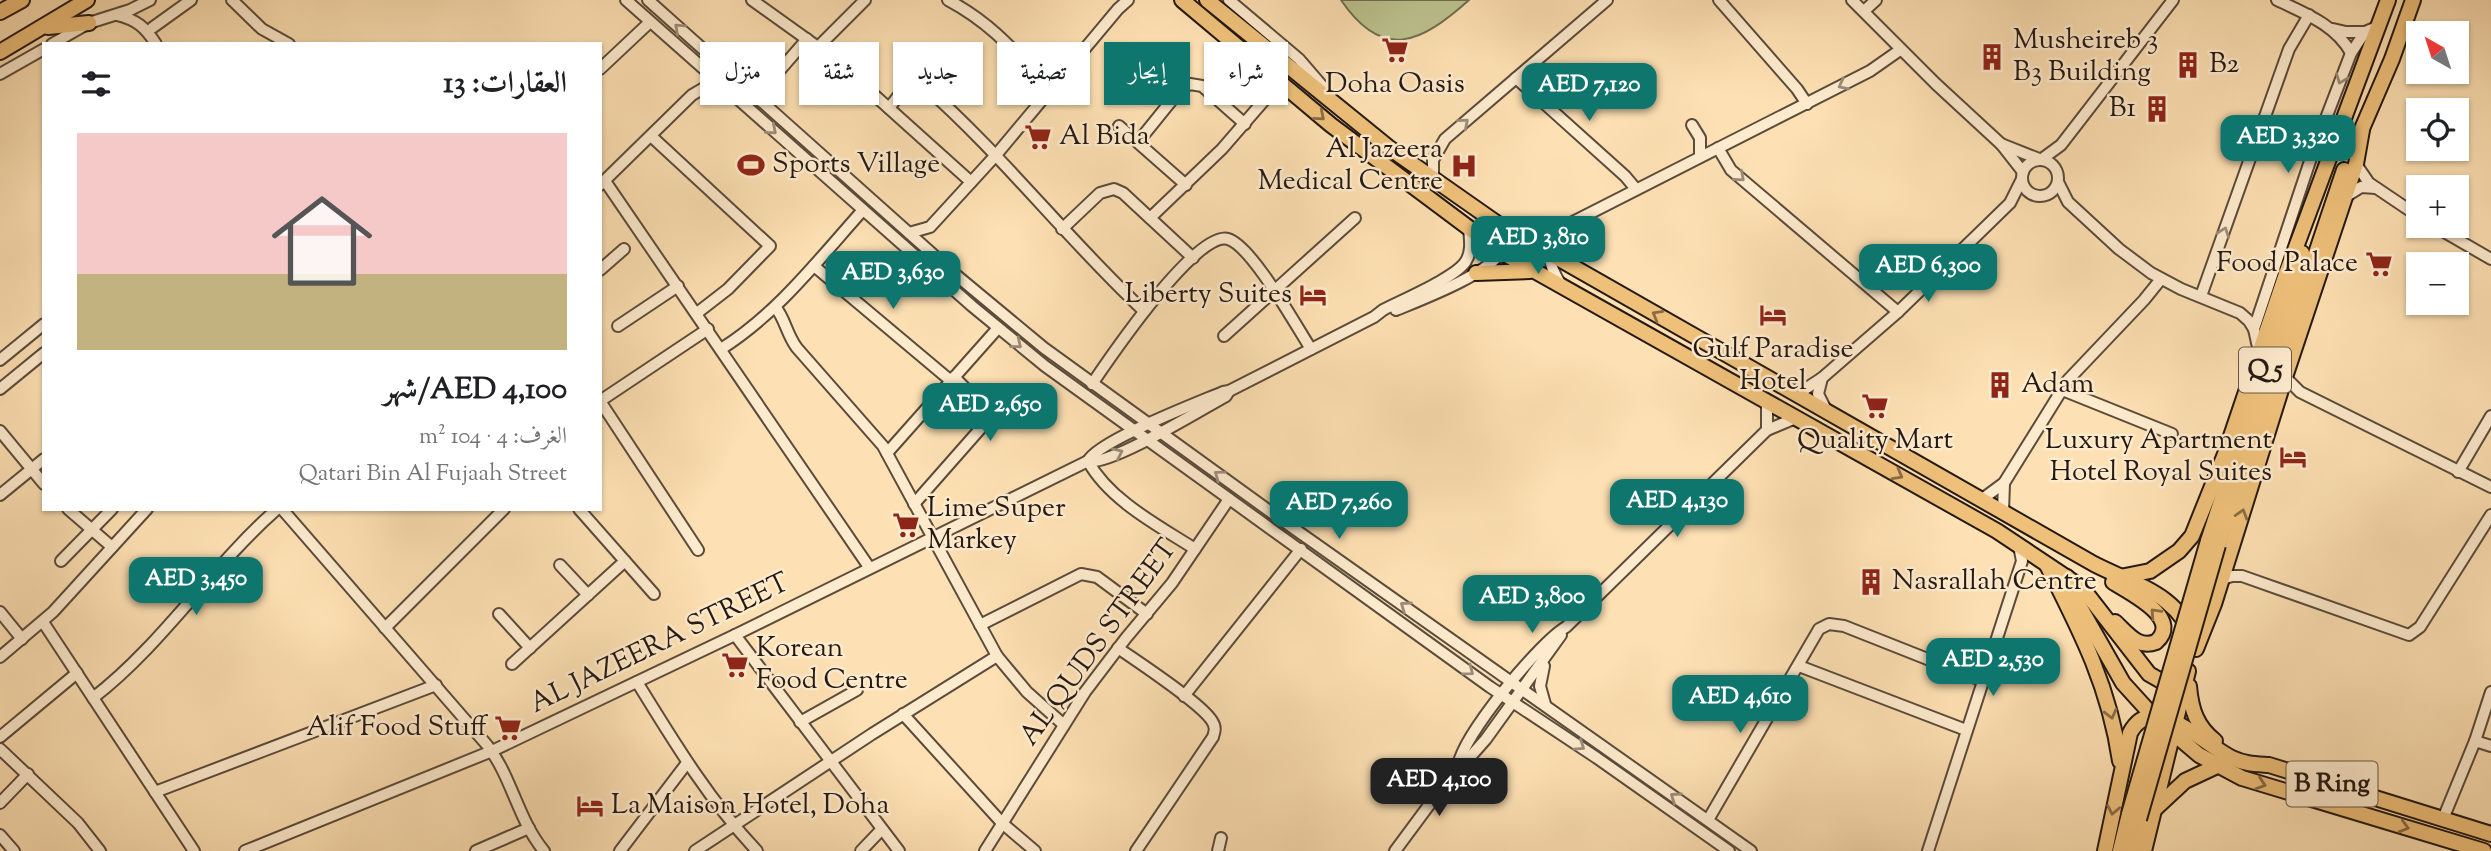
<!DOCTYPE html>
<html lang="ar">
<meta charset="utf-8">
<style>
body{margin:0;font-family:"Sorts Mill Goudy",Amiri,serif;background:#f6f6f6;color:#202124;direction:rtl;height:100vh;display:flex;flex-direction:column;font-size:26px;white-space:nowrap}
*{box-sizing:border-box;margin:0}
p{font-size:23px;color:#757577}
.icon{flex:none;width:38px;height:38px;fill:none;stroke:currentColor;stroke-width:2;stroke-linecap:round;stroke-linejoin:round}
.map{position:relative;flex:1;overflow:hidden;direction:ltr}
.details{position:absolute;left:42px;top:42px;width:560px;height:469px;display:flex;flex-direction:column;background:#fff;border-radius:0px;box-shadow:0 2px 5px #0004;direction:rtl}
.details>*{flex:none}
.guide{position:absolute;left:623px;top:42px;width:665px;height:63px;direction:rtl;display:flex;gap:14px}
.needle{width:46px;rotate:321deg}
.buttons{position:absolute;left:2406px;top:21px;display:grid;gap:14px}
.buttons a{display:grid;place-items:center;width:63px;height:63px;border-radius:0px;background:#fff;box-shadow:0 2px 5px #0004;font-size:35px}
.price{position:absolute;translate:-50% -60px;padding:0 16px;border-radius:14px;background:#0f766e;color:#fff;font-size:23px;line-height:46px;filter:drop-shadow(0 2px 4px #0008)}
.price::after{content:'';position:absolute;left:50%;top:42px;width:21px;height:16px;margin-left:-10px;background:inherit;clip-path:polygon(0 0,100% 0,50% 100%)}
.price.selected{background:#222;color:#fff}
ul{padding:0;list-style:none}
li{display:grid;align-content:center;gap:14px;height:371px;padding:0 35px}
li+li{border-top:2px solid #e0e0e0}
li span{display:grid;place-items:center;height:217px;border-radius:0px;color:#555}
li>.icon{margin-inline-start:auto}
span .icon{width:126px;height:126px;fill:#fffc;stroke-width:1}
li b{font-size:30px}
h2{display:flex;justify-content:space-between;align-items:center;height:84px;padding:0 35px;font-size:30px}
.pill{padding:0 24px;border-radius:0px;background:#fff;box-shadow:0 2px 5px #0004;font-size:24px;line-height:63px}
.pill.selected{background:#0f766e;color:#fff}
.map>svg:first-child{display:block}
</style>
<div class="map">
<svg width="2491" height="851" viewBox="0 0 2491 851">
<rect width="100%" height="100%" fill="#fde0b3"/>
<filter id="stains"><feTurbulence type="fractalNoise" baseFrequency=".00286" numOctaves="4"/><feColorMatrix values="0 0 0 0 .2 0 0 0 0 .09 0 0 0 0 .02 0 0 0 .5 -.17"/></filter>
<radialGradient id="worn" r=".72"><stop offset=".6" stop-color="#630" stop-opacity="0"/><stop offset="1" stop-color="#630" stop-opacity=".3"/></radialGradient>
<path fill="#bcc38f" stroke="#706e51" stroke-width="2" d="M1341 0H1469C1421 43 1383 62 1341 0Z"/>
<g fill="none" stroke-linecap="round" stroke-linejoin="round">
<defs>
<g id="minor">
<polyline points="232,0 262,29 289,44"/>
<polyline points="626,0 972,306 1045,366 1490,687 1597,758 1729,851"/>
<polyline points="648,0 956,275 1044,348 1279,518 1751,851"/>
<polyline points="752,0 833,58 971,182"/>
<path d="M948 0C993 24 1016 53 1050 89"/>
<polyline points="1229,0 1299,59 1330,95"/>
<polyline points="1719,0 1797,89 1807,104"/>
<polyline points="1852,0 1936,84 2001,144 2023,172"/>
<path d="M2277 0C2304 13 2336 25 2351 53"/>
<polyline points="1864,11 1876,0"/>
<path d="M117 15C137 20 145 27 156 44"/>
<polyline points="152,28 191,0"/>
<polyline points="2333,29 2346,32 2365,32"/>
<polyline points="52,44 89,23 130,10 150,0"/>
<polyline points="818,47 865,0"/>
<polyline points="600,69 650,22"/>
<polyline points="0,74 44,49"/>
<polyline points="1516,78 1625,176 1636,189"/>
<polyline points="762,102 767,85 807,39"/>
<path d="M889 108C898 97 907 80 922 84 1002 154 1066 238 1144 311"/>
<polyline points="1692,125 1700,138 1700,157"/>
<polyline points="1119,126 1186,185"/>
<polyline points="651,136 770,246 728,289 697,313"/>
<polyline points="1138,142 1180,90 1190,84 1202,86 1245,124"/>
<polyline points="2001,144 2039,159"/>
<polyline points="1718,148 1731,170 1898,312"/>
<polyline points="2042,159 2061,145 2173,0"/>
<circle cx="2040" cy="178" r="18"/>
<polyline points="2356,164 2369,183 2418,216"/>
<polyline points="1433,179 1433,160 1445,139 1607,0"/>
<polyline points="605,181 869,567"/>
<polyline points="2058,182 2068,202 2119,249 2151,273 2181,289 2240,313 2249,321 2254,329"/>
<polyline points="600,185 692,95 709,85 721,85"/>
<polyline points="2345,197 2361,187 2376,188"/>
<polyline points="1150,218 1222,149 1280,82"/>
<polyline points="2434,226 2491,259"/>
<polyline points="1062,229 1100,193 1114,189 1123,193 1193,258"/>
<polyline points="909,233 930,227 996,155 1118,9 1128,0"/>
<polyline points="814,266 951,381"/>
<polyline points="600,270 624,249"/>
<path d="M1561 285C1548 264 1542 244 1563 227L1870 71 1900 50"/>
<polyline points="2201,296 2289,49 2309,15"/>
<path d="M776 308C785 319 787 335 797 348L883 446 997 656 1027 692 1064 725"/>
<path d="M1396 310C1420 300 1492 273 1502 250 1506 241 1501 232 1498 224"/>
<polyline points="618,326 678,286"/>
<polyline points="1224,336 1355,218"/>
<path d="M721 349C778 313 818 260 863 210"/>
<polyline points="2259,352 2254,329 2313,152 2351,53 2365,32 2379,26"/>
<polyline points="0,360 44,324"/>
<polyline points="2285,377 2300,392 2491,487"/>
<polyline points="1822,378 1818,394 1826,410"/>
<path d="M1092 384C1109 359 1197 229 1228 239 1252 246 1296 326 1311 349"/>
<polyline points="0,389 44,353"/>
<polyline points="2060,389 2172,434"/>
<polyline points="1793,393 1802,391 1822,378 1898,312 2010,203 2022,179"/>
<polyline points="600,401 698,550"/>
<polyline points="600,401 708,329"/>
<polyline points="1767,430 1767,402"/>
<polyline points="0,431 44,484"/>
<polyline points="887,453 998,328"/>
<path d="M1088 461C1098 441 1197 403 1223 392L1229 391 1374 317 1383 310C1402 300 1457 277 1466 261 1472 251 1470 240 1469 228"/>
<path d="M1088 461C1109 500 1159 526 1195 549"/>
<polyline points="2458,472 2491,416"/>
<polyline points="0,495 44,459"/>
<polyline points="1981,500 2004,483 2068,380 2144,300 2161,279"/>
<polyline points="914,504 988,420 985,408 954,377"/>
<polyline points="68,509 112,547"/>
<path d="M282 509 487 745C512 777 518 820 544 851"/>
<polyline points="579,509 654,594"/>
<polyline points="2003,512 2004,483"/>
<polyline points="61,561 112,509"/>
<polyline points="560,565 588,595"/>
<polyline points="2222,579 2232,576 2242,576 2409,635 2420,627 2491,515"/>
<polyline points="0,612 22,639"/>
<polyline points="499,614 530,648"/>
<polyline points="43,622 194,851"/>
<polyline points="980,625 1081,574 1097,577 1147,614"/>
<polyline points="385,628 504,509"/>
<polyline points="735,635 899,851"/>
<path d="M1118 648C1138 662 1201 703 1212 721 1216 727 1215 731 1213 737L1136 851"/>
<polyline points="0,657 53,612 147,509"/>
<polyline points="512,664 625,561"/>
<polyline points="1544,666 1540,686 1545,704"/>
<polyline points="1799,666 1966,730"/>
<path d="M637 682C674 742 709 800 757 851"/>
<polyline points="1184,696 1301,549"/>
<path d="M93 698C163 644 211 567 277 509"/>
<polyline points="903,714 1002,823 1035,851"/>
<polyline points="800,722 857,690"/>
<polyline points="0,737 77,673"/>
<polyline points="2475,741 2491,746"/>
<polyline points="0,749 78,823 100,851"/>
<path d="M1458 766C1463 735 1539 643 1566 627L1767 430 1796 418"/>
<polyline points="155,792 436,685"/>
<polyline points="0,803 28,774"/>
<polyline points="2443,819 2475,741 2491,692"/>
<polyline points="1708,820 1819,629 1829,624 1844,626 1983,681"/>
<polyline points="0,835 14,851"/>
<path d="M245 851 492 751 735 635 1088 461C1110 466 1202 409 1226 396L1229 391"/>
<polyline points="476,851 529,828"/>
<polyline points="620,851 687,763"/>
<polyline points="695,851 872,734 997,656"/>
<polyline points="861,851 881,830"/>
<polyline points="985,851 1085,692 1126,638 1172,583 1229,499"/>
<polyline points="1218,851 1221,838"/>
<polyline points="1395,851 1458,766 1471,756 1486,739 1561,635"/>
<polyline points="1928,851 2022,561 2019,546"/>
</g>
<g id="major">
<polyline points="1182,0 1331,125 1501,252 1997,531 2075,583 2083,589 2149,674 2163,682 2177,682"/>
<path d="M1207 0 1388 147 1498 224 2094 564C2139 587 2178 593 2197 645"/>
<polyline points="0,12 22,0"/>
<polyline points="48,27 89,23"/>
<polyline points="0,52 87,0"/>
<polyline points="2358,138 2392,59 2413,0"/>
<polyline points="1476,273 1530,271"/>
<polyline points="2208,541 2302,253"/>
<polyline points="2218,545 2344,170"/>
<path d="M2047 565C2081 632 2109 686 2120 761"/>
<polyline points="2067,577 2073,595 2123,683 2153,716 2199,755 2242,778 2484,851"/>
<polyline points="2120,577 2150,571 2179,551 2192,536 2225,454 2286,274 2388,0"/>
<path d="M2113 582C2130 593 2183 618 2156 642 2138 649 2128 634 2115 622"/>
<polyline points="2196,649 2214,604 2285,377 2356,164 2362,130"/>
<path d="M2189 686C2191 710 2197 727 2215 741"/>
<polyline points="2156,808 2185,781 2217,766"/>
<path d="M2105 851 2130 733C2153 690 2203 744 2232 758 2245 764 2255 764 2269 765L2491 834"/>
<polyline points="2120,851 2129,814"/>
<polyline points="2131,851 2139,819"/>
<polyline points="2144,851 2188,671"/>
</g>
</defs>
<use href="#minor" stroke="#5a4b3b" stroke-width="14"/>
<use href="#major" stroke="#241913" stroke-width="18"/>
<use href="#minor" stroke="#feebce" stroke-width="10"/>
<use href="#major" stroke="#eec07a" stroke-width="14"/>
<defs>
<g id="major-bridge">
<polyline points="2129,814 2208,541"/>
<polyline points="2139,819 2218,545"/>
</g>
</defs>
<use href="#major-bridge" stroke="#241913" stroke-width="18" stroke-linecap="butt"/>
<use href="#major-bridge" stroke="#eec07a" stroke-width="14"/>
</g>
<defs><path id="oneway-chevron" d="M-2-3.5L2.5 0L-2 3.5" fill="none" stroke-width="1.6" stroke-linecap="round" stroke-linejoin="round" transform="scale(1.75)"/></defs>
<g stroke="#9c8c7a">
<use href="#oneway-chevron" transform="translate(679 28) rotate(-138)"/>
<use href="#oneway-chevron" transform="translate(2341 79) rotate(111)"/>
<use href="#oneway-chevron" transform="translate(1843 85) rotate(153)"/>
<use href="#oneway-chevron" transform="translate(1464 123) rotate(-41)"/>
<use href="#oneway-chevron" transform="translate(772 130) rotate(41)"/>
<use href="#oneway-chevron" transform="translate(1740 177) rotate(41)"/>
<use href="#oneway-chevron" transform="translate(2224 232) rotate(-70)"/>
<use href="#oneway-chevron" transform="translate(1017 344) rotate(39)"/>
<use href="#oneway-chevron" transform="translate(1118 453) rotate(-25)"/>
<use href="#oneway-chevron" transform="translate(1219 475) rotate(-144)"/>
<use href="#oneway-chevron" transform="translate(1405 606) rotate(-145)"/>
<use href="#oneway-chevron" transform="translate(1469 671) rotate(37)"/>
<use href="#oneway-chevron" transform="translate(1580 746) rotate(34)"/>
<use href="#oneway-chevron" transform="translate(1675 797) rotate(-145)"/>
</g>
<g stroke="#896c46">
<use href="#oneway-chevron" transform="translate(1320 116) rotate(40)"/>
<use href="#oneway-chevron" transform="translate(1657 315) rotate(-150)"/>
<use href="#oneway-chevron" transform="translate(1898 475) rotate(29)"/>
<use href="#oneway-chevron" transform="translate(2242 514) rotate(-73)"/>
<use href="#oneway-chevron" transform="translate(2155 613) rotate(-133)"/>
<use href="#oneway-chevron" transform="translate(2111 714) rotate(76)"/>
<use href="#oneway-chevron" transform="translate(2261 784) rotate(18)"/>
<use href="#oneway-chevron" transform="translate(2113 810) rotate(101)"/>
<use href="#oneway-chevron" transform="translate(2404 827) rotate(16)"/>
</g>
<defs>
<symbol id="supermarket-bare" viewBox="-9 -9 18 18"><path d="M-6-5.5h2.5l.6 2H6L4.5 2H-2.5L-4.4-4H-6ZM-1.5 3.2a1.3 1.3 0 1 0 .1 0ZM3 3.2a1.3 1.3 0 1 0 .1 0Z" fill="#8f2418" stroke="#feebce" stroke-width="2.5" paint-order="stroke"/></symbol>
<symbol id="building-bare" viewBox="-9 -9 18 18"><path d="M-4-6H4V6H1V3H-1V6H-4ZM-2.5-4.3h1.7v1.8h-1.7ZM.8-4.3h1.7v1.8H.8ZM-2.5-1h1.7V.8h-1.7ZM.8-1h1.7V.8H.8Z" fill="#8f2418" stroke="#feebce" stroke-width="2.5" paint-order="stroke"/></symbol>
<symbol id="stadium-bare" viewBox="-9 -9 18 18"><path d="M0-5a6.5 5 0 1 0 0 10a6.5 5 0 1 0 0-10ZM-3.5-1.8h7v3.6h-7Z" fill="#8f2418" stroke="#feebce" stroke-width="2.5" paint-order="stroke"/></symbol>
<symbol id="hospital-bare" viewBox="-9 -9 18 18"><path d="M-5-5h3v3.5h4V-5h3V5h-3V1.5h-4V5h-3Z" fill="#8f2418" stroke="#feebce" stroke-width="2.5" paint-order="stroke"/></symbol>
<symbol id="hotel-bare" viewBox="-9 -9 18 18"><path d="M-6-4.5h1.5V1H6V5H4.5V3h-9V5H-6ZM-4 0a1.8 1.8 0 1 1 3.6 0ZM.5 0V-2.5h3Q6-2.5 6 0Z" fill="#8f2418" stroke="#feebce" stroke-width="2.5" paint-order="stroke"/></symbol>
</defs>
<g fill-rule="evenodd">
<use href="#supermarket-bare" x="1376" y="31" width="38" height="38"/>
<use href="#building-bare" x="1973" y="38" width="38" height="38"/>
<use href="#building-bare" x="2169" y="46" width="38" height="38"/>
<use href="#building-bare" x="2138" y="90" width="38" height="38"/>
<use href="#supermarket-bare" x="1019" y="118" width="38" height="38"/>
<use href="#stadium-bare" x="732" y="146" width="38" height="38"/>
<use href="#hospital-bare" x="1445" y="147" width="38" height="38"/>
<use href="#supermarket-bare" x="2360" y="245" width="38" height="38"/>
<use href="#hotel-bare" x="1294" y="276" width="38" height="38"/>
<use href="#hotel-bare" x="1754" y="296" width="38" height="38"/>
<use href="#building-bare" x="1981" y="366" width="38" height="38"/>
<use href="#supermarket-bare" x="1856" y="387" width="38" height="38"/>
<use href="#hotel-bare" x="2274" y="438" width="38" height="38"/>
<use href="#supermarket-bare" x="887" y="506" width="38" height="38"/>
<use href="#building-bare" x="1852" y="563" width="38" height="38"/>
<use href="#supermarket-bare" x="716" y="646" width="38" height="38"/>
<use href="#supermarket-bare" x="489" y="709" width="38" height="38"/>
<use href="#hotel-bare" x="571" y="787" width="38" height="38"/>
</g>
<g text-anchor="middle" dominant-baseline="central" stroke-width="5" stroke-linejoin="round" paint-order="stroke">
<g fill="#feebce" stroke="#65584b" stroke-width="2">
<rect x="2239" y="347.5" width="52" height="45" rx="5"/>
<rect x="2286.5" y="761.5" width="91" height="45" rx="5"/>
</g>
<g font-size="26" font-weight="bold" fill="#241913">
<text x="2265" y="370">Q5</text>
<text x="2332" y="784">B Ring</text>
</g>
<g font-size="28" fill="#241913" stroke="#feebce" text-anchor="start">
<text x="2013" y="41">Musheireb 3<tspan x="2013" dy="32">B3 Building</tspan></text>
<text x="2209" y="65">B2</text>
<text x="1395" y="85" text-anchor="middle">Doha Oasis</text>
<text x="2136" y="109" text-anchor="end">B1</text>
<text x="1059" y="137">Al Bida</text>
<text x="1443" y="150" text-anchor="end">Al Jazeera<tspan x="1443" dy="32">Medical Centre</tspan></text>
<text x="772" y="165">Sports Village</text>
<text x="2358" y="264" text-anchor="end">Food Palace</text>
<text x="1292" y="295" text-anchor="end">Liberty Suites</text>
<text x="1773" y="350" text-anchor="middle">Gulf Paradise<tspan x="1773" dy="32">Hotel</tspan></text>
<text x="2021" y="385">Adam</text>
<text x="1875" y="441" text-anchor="middle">Quality Mart</text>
<text x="2272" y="441" text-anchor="end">Luxury Apartment<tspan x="2272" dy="32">Hotel Royal Suites</tspan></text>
<text x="927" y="509">Lime Super<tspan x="927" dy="32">Markey</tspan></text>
<text x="1892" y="582">Nasrallah Centre</text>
<text x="756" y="649">Korean<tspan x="756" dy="32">Food Centre</tspan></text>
<text x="487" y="728" text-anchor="end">Alif Food Stuff</text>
<text x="611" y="806">La Maison Hotel, Doha</text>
</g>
<g font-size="28" fill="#241913" stroke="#feebce">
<text transform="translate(1099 643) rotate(-54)">AL QUDS STREET</text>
<text transform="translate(660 644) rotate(-26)">AL JAZEERA STREET</text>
</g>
</g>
<rect width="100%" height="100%" filter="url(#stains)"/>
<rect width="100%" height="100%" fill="url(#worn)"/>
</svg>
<div class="buttons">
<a><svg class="needle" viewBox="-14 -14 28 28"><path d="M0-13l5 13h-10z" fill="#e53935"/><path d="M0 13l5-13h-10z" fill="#757577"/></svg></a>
<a><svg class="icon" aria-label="locate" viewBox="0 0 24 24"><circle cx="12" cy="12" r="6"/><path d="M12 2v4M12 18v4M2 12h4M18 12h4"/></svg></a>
<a>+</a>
<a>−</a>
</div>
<b class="price" style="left:1589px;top:123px">AED 7,120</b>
<b class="price" style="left:2288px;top:175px">AED 3,320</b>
<b class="price" style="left:1538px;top:276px">AED 3,810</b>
<b class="price" style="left:1928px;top:304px">AED 6,300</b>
<b class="price" style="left:893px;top:311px">AED 3,630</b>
<b class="price" style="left:990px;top:443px">AED 2,650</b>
<b class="price" style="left:1677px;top:539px">AED 4,130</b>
<b class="price" style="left:1339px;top:541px">AED 7,260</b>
<b class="price" style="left:196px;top:617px">AED 3,450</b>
<b class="price" style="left:1532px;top:635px">AED 3,800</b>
<b class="price" style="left:1993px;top:698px">AED 2,530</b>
<b class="price" style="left:1740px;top:735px">AED 4,610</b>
<b class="price selected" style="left:1439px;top:818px">AED 4,100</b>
<div class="guide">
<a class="pill">شراء</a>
<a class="pill selected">إيجار</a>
<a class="pill">تصفية</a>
<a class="pill">جديد</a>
<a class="pill">شقة</a>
<a class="pill">منزل</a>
</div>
<section class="details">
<h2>العقارات: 13<svg class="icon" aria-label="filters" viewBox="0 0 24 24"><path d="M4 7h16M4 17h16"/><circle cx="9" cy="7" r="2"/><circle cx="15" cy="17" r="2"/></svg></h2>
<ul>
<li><span style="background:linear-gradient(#f6c9c9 65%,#c2b280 0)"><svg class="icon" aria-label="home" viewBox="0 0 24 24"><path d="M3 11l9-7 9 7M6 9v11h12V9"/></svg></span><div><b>AED 4,100/شهر</b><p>الغرف: 4 · 104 m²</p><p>Qatari Bin Al Fujaah Street</p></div></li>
</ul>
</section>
</div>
